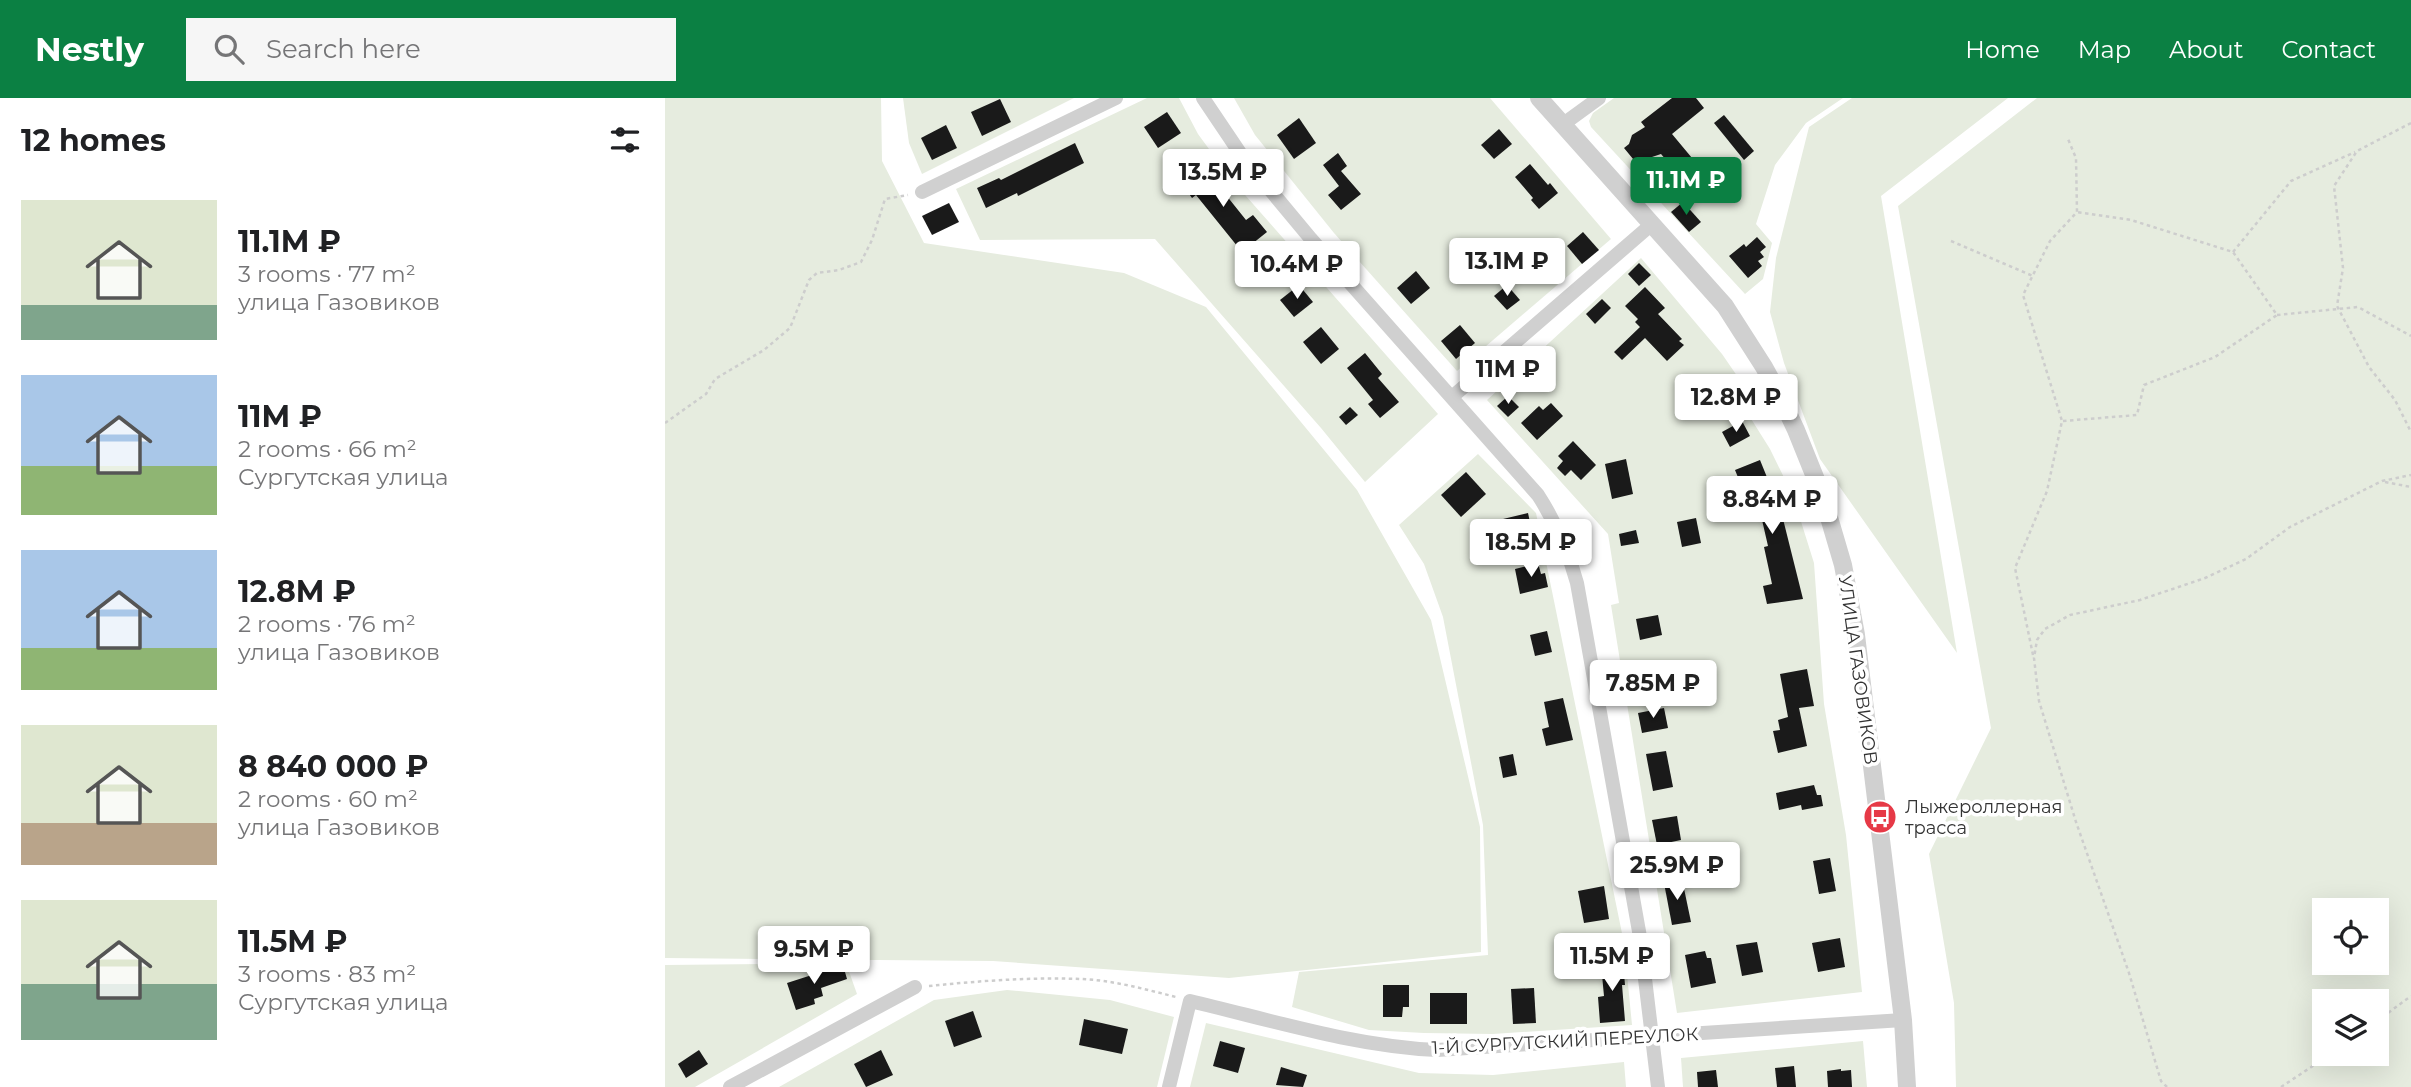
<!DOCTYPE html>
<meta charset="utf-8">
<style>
body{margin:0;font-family:Montserrat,sans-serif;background:#f6f6f6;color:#202124;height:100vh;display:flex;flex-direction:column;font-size:26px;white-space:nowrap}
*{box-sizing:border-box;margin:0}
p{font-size:23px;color:#757577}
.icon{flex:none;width:38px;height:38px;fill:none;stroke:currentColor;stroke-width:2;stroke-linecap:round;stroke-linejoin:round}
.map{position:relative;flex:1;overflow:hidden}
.panel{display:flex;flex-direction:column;background:#fff;width:665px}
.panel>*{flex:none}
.controls{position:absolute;left:1647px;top:800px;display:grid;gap:14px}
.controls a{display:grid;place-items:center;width:77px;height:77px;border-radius:0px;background:#fff;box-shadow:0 7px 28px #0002;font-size:35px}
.price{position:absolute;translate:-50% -60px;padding:0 16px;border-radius:7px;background:#fff;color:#222;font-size:23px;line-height:46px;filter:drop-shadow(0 2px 4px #0008)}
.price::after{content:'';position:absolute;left:50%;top:42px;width:21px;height:16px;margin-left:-10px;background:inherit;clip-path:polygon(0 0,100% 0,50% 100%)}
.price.selected{background:#0b8043;color:#fff}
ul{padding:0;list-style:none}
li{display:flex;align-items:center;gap:21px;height:175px;padding:0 21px}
li span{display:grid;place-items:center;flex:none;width:196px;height:140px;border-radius:0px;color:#555}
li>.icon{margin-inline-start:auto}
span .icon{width:84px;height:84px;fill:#fffc;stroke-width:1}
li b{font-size:30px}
h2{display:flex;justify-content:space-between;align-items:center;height:84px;padding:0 21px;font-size:30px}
header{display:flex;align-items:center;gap:42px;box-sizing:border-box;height:98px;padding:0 35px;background:#0b8043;color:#fff}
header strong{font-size:33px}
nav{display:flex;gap:38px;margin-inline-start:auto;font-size:24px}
.search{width:490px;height:63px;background:#f6f6f6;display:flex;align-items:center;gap:18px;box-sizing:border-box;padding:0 24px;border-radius:0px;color:#757577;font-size:26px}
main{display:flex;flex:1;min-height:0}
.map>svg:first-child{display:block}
</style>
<header>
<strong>Nestly</strong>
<div class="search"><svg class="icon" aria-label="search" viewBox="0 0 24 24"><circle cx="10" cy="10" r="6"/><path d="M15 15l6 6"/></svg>Search here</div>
<nav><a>Home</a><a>Map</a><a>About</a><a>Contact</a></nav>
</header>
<main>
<section class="panel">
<h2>12 homes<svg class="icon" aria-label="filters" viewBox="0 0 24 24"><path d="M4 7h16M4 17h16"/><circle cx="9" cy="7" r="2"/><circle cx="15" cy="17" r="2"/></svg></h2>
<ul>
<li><span style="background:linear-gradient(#dfe7d0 75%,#7fa58c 0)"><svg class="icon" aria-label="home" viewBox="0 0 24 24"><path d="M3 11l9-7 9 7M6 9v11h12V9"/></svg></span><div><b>11.1M ₽</b><p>3 rooms · 77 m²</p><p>улица Газовиков</p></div></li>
<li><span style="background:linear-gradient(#a9c7e8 65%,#8fb573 0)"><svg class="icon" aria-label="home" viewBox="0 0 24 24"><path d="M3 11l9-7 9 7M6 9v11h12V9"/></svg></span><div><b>11M ₽</b><p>2 rooms · 66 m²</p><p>Сургутская улица</p></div></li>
<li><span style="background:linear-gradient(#a9c7e8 70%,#8fb573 0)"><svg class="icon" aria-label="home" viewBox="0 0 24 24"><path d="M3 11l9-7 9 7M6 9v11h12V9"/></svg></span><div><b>12.8M ₽</b><p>2 rooms · 76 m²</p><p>улица Газовиков</p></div></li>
<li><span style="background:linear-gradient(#dfe7d0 70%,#b9a48a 0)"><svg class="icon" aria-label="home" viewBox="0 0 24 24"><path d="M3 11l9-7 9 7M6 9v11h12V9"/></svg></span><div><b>8 840 000 ₽</b><p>2 rooms · 60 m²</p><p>улица Газовиков</p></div></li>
<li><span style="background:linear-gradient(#dfe7d0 60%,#7fa58c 0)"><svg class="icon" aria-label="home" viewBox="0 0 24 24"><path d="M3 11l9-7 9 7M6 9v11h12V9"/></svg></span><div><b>11.5M ₽</b><p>3 rooms · 83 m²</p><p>Сургутская улица</p></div></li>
</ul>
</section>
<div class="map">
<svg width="1746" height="989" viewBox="0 0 1746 989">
<rect width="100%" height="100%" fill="#fff"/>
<g fill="#e6ecdf" fill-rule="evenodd">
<polygon points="0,0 216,0 217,63 259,145 459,175 541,209 692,392 766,522 815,729 816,854 564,880 328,863 0,860"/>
<polygon points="238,0 409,0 257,76 244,45"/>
<polygon points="482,0 514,0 533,36 566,81 773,316 700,384 656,330 490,141 315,142 291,91"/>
<polygon points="569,0 825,0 946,141 792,273 669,135 590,37"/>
<polygon points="949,0 1178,0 1141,25 1110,67 1091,126 1107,145 1098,181 1080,196 926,29 924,23 928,15"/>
<polygon points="1187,0 1343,0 1216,98 1292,555 1155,361 1119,265 1105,214 1111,160 1144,29"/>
<path d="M1372 0H1746V989H1291L1289 905 1264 756 1326 630 1233 108ZM1659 812H1712V864H1659ZM1659 903H1712V956H1659Z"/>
<polygon points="976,160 1057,256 1088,301 1078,308 1105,351 1128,398 1149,465 1159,606 1181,737 1197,894 1012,915 946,507 954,505 943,436 822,302"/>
<polygon points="813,356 871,415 959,845 967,927 828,936 759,935 704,932 627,909 634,874 823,857 818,727 778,519 759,466 734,427"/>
<polygon points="181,865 192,896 30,989 0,989 0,867"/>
<polygon points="342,892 445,902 509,919 492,989 114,989 269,902"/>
<polygon points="541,925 754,975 828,977 959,964 961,989 525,989"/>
<polygon points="1198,943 1202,989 1018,989 1016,960"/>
</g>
<g fill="#1a1a1a">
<polygon points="1007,0 1031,0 1039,10 1007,36 1037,72 1016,89 1007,84 1005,78 1008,70 996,56 978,62 973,67 959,50 964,46 967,37 980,29 976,24"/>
<polygon points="335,1 346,24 317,38 306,14"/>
<polygon points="502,14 516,35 493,50 479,29"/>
<polygon points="1059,17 1089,53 1079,62 1049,25"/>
<polygon points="634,20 651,45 629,61 612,37"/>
<polygon points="281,27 292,50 267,62 256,40"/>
<polygon points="834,31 847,46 829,61 816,47"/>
<polygon points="410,45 419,65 353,98 352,95 321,110 312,90 334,80 336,82"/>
<polygon points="673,55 682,68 676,73 696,96 676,112 663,97 674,88 658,67"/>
<polygon points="865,66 883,87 885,85 893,95 874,111 866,102 868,100 850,79"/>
<polygon points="537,67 581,122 588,117 602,134 577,154 531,97 527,100 515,83"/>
<polygon points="1018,104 1036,124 1024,134 1006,114"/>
<polygon points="284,105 294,124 267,137 257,118"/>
<polygon points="918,134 934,152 917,166 902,148"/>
<polygon points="1092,139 1101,149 1095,154 1099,159 1093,163 1097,168 1083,180 1064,158 1079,146 1081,149"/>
<polygon points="974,165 986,177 974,188 963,176"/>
<polygon points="751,173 765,190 746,206 732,190"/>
<polygon points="634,187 648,204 629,219 615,202"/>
<polygon points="842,187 855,202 842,212 829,198"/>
<polygon points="980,189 1000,210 993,216 1017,241 1014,243 1019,247 1002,263 980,240 957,262 949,254 975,229 970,224 973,221 960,208"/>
<polygon points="937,201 946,210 930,226 921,216"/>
<polygon points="795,227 810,245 791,261 776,243"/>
<polygon points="656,229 674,251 656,266 638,244"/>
<polygon points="700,255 717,276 713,280 734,304 715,320 703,306 708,302 682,270"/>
<polygon points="1040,280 1060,307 1043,320 1023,293"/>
<polygon points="843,298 854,309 843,319 832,308"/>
<polygon points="886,305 898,318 872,342 856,325 874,308 878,312"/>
<polygon points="685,309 693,317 681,327 674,319"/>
<polygon points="1077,323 1085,338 1065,349 1057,334"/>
<polygon points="908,343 931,367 916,382 906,372 900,378 892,370 898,363 893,358"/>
<polygon points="961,361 968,396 947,401 940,366"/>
<polygon points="1095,362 1114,409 1115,409 1138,501 1102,506 1098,488 1107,486 1099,449 1103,448 1092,400 1083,404 1070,372"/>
<polygon points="801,374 821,396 796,419 776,397"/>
<polygon points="863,415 868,438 861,440 862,446 845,450 838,421"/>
<polygon points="1031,420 1036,445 1017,449 1012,424"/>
<polygon points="971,432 974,445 956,448 954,436"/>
<polygon points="873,465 876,476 880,475 883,489 855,496 850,471"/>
<polygon points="993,517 997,537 975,542 971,521"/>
<polygon points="882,533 887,554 870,558 865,537"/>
<polygon points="1013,567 1016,581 978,588 976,574"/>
<polygon points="1142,571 1149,608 1134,610 1142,648 1113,655 1108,633 1115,632 1113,622 1123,619 1115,576"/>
<polygon points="898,600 908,642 881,648 877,631 884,629 879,604"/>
<polygon points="999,610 1003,630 977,635 973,615"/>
<polygon points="1001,653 1008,689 988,693 981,656"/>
<polygon points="848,656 852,677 838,680 834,659"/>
<polygon points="1149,687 1152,697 1156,697 1158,708 1137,712 1136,707 1114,712 1111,695"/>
<polygon points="1012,718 1016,742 992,747 987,722"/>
<polygon points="1165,760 1171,793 1154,796 1148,763"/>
<polygon points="1017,781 1026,824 1007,827 999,785"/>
<polygon points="939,788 944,821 919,825 913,793"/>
<polygon points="1175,840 1180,869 1153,874 1147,845"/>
<polygon points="1092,844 1098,874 1077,878 1071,847"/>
<polygon points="1040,853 1042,860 1046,860 1051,885 1026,890 1020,857"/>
<polygon points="958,864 960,887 957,887 960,923 935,925 933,899 939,898 936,866"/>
<polygon points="178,867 182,881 156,890 158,898 149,901 150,906 131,912 122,885"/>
<polygon points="718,887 744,887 744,909 738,909 737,919 718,919"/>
<polygon points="869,890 871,925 848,926 846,891"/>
<rect x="765" y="895" width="37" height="31"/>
<polygon points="308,913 317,939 289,949 280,923"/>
<polygon points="419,921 463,931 457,956 414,947"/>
<polygon points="555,943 580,950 573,975 548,968"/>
<polygon points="34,952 43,966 21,980 13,966"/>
<polygon points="216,952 228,977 201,989 189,966"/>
<polygon points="1129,968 1131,989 1112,989 1110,970"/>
<polygon points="616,969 642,977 638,989 611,987"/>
<polygon points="1176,971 1176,973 1186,972 1187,989 1163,989 1162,973"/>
<polygon points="1051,972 1053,989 1033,989 1032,974"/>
</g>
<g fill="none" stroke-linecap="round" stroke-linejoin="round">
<g stroke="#cdcdcd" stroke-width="2.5" stroke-dasharray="3.5 3.5" stroke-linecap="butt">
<polyline points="1746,25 1692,53 1669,88 1678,170 1672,208 1704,269 1730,302 1746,334"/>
<polyline points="1286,143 1368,178"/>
<polyline points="1568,154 1626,83 1690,54"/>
<polyline points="1612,217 1693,209 1746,238"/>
<polyline points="1398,323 1472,317 1479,287 1550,259 1612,217 1568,154 1466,122 1412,114"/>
<polyline points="0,325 41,296 50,281 99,252 125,230 144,182 152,175 174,172 196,164 207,142 220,101 243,97"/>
<polyline points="1720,384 1746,389"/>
<polyline points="1368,557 1350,470 1382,393 1397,323 1358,197 1385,143 1412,114 1411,60 1403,41"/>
<path d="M264 888C314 883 365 879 415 881 447 882 479 891 511 899"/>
<polyline points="1712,923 1746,898"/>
<polyline points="1502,989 1496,983 1464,875 1411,724 1374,603 1369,560 1372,542 1380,531 1405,517 1475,502 1540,480 1581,461 1625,429 1717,383 1746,377"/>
<polyline points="1616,989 1666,956"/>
</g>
<g stroke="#d0d0d0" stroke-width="14">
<path d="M538 0 577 58 646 141 873 397C891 425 903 452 912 485L975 839 993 989"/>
<polyline points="897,27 934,0"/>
<polyline points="257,94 451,0"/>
<polyline points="787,299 987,126"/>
<polyline points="65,989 250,889"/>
<path d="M504 989 525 903C606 922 688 948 772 952L1238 922"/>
</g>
<polyline stroke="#d0d0d0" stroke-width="18" points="874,0 1060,208 1099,269 1116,300 1131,332 1158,399 1178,467 1191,537 1238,922 1242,989"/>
</g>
<defs>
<symbol id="bus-disc" viewBox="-11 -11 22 22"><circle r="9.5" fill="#e63946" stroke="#fff"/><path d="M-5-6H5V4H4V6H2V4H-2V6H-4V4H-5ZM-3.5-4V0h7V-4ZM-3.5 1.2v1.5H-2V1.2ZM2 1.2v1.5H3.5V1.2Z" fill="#fff"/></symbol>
</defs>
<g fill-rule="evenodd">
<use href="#bus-disc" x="1196" y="700" width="38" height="38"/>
</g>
<g text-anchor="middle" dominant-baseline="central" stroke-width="7" stroke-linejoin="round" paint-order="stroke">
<g font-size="18" fill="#333" stroke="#fff">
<text transform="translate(1193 572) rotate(82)">УЛИЦА ГАЗОВИКОВ</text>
<text transform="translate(900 943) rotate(-3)">1-Й СУРГУТСКИЙ ПЕРЕУЛОК</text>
</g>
<g font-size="18" fill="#333" stroke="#fff" text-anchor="start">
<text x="1240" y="709">Лыжероллерная<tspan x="1240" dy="21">трасса</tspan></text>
</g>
</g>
</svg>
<div class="controls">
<a><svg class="icon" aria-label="locate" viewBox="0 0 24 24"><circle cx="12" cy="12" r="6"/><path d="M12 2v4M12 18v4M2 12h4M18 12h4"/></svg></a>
<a><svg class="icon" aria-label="layers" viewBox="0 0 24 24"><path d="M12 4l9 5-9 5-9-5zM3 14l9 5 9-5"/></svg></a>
</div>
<b class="price" style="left:558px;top:111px">13.5M ₽</b>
<b class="price selected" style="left:1021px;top:119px">11.1M ₽</b>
<b class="price" style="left:842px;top:200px">13.1M ₽</b>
<b class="price" style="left:632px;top:203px">10.4M ₽</b>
<b class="price" style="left:843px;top:308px">11M ₽</b>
<b class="price" style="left:1071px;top:336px">12.8M ₽</b>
<b class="price" style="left:1107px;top:438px">8.84M ₽</b>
<b class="price" style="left:866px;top:481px">18.5M ₽</b>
<b class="price" style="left:988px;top:622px">7.85M ₽</b>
<b class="price" style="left:1012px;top:804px">25.9M ₽</b>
<b class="price" style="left:149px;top:888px">9.5M ₽</b>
<b class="price" style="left:947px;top:895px">11.5M ₽</b>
</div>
</main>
